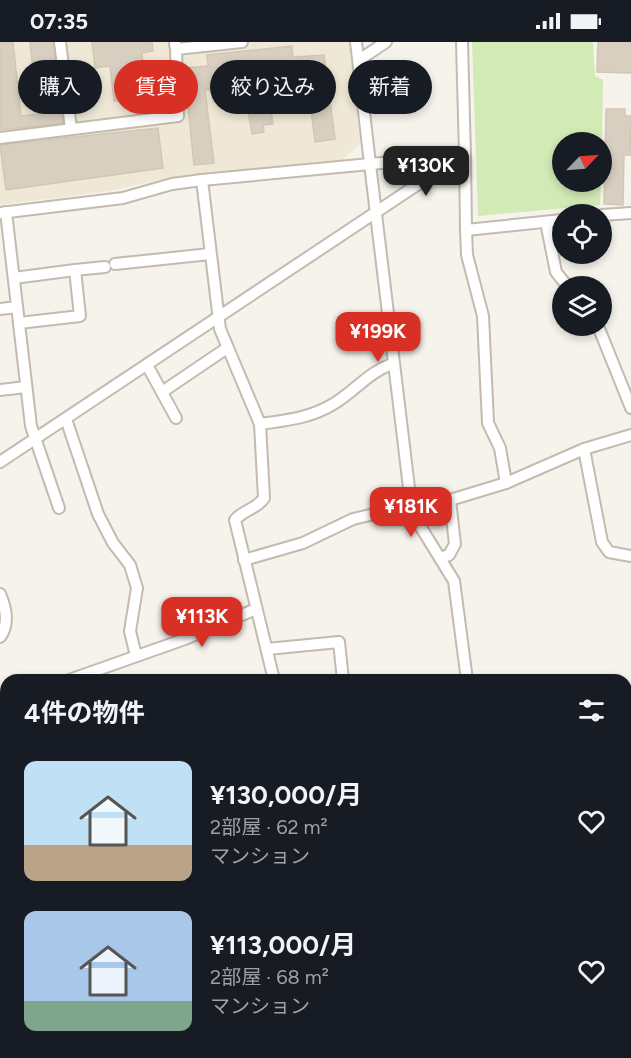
<!DOCTYPE html>
<html lang="ja">
<meta charset="utf-8">
<style>
body{margin:0;font-family:Figtree,"Noto Sans JP",sans-serif;background:#20242c;color:#f1f3f6;height:100vh;display:flex;flex-direction:column;font-size:22px;white-space:nowrap}
*{box-sizing:border-box;margin:0}
p{font-size:20px;color:#9ea1a6}
.icon{flex:none;width:33px;height:33px;fill:none;stroke:currentColor;stroke-width:2;stroke-linecap:round;stroke-linejoin:round}
.map{position:relative;flex:1;overflow:hidden}
.details{position:absolute;left:0px;top:632px;width:632px;height:386px;display:flex;flex-direction:column;background:#171b24;border-radius:18px 18px 0 0;box-shadow:0 3px 9px #0003}
.details>*{flex:none}
.hud{position:absolute;left:18px;top:18px;width:596px;height:54px;display:flex;gap:12px}
.needle{width:39px;rotate:65deg}
.buttons{position:absolute;left:552px;top:90px;display:grid;gap:12px}
.buttons a{display:grid;place-items:center;width:60px;height:60px;border-radius:50%;background:#171b24;box-shadow:0 3px 9px #0003;font-size:30px}
.price{position:absolute;translate:-50% -51px;padding:0 14px;border-radius:12px;background:#d93025;color:#fff;font-size:20px;line-height:39px;filter:drop-shadow(0 2px 3px #0008)}
.price::after{content:'';position:absolute;left:50%;top:36px;width:18px;height:14px;margin-left:-9px;background:inherit;clip-path:polygon(0 0,100% 0,50% 100%)}
.price.active{background:#222;color:#fff}
ul{padding:0;list-style:none}
li{display:flex;align-items:center;gap:18px;height:150px;padding:0 24px}
li span{display:grid;place-items:center;flex:none;width:168px;height:120px;border-radius:12px;color:#555}
li>.icon{margin-inline-start:auto}
span .icon{width:72px;height:72px;fill:#fffc;stroke-width:1}
li b{font-size:26px}
h2{display:flex;justify-content:space-between;align-items:center;height:72px;padding:0 24px;font-size:26px}
.pill{padding:0 21px;border-radius:27px;background:#171b24;box-shadow:0 3px 9px #0003;font-size:21px;line-height:54px}
.pill.active{background:#d93025;color:#fff}
.status{display:flex;justify-content:space-between;align-items:center;height:42px;padding:0 30px;background:#171b24;direction:ltr}
.status svg{height:16px;fill:currentColor}
.map>svg:first-child{display:block}
</style>
<div class="status"><b>07:35</b><svg viewBox="0 0 49 12"><path d="M0 12V9h3v3zM5 12V6h3v6zM10 12V3h3v9zM15 12V0h3v12zM26 1h20v11H26zM47 4h2v5h-2z"/></svg></div>
<div class="map">
<svg width="631" height="1016" viewBox="0 0 631 1016">
<rect width="100%" height="100%" fill="#f6f3ec"/>
<polygon fill="#efe8d6" points="0,0 349,0 360,102 342,118 167,136 110,149 0,163"/>
<polygon fill="#d2eab5" points="472,0 593,0 595,34 603,38 602,108 602,100 562,100 562,140 601,140 600,163 478,174"/>
<g fill="#d8cfc1" stroke="#d3c7b4" stroke-width="1.5">
<polygon points="0,0 13,0 21,74 38,72 30,0 53,0 63,81 0,88"/>
<polygon points="92,0 152,0 153,9 142,11 147,55 114,59 110,24 95,26"/>
<polygon points="598,0 631,0 631,31 597,30"/>
<polygon points="292,4 293,15 324,13 335,97 315,100 307,37 286,39 289,67 271,69 273,82 263,83 264,90 252,92 244,44 205,48 214,121 194,123 184,26 208,24 207,13"/>
<polygon points="606,67 625,67 625,74 631,74 630,113 624,113 623,163 604,162"/>
<polygon points="158,86 163,126 6,148 0,103"/>
</g>
<g fill="none" stroke-linecap="round" stroke-linejoin="round">
<defs>
<g id="minor">
<polyline points="60,0 71,87"/>
<polyline points="462,0 465,114"/>
<polyline points="175,2 176,7 242,0"/>
<polyline points="359,18 386,0"/>
<polyline points="0,96 178,74 176,7"/>
<path d="M202 138 220 287 260 382 264 456C257 467 243 468 235 478L274 638"/>
<polyline points="6,170 31,384 59,466"/>
<polyline points="0,171 123,156 172,142 202,138 370,122 356,0"/>
<polyline points="602,173 631,171"/>
<polyline points="546,180 556,230 567,244"/>
<polyline points="466,188 467,213 483,274 488,381 500,406 506,441"/>
<polyline points="115,222 210,212"/>
<polyline points="14,236 75,228"/>
<polyline points="0,267 17,265"/>
<polyline points="19,281 80,274 75,228 105,225"/>
<polyline points="598,284 631,366"/>
<polyline points="147,323 176,376"/>
<polyline points="0,348 26,345"/>
<polyline points="162,350 227,306"/>
<polyline points="66,377 98,472 113,501 130,523 137,546 130,589 136,614"/>
<path d="M260 382C288 378 311 376 335 361 356 348 369 330 392 322"/>
<polyline points="584,407 602,500 609,510 631,514"/>
<polyline points="0,420 459,115"/>
<polyline points="440,516 449,513 455,502 450,458"/>
<polyline points="244,518 303,501 353,477 413,463 450,458 506,441 584,407 631,393"/>
<path d="M0 552C6 566 10 582 0 595"/>
<polyline points="267,607 339,600 343,638"/>
<polyline points="69,638 185,597 256,567"/>
<polyline points="467,638 454,539 417,479 410,454 370,122 465,114 466,188 562,178"/>
<polyline points="626,662 631,661"/>
<polyline points="0,674 6,670"/>
<polyline points="0,875 6,874"/>
<polyline points="66,1011 66,1016"/>
</g>
<g id="highway">
<polyline points="626,833 631,832"/>
<polyline points="626,852 631,850"/>
<polyline points="0,983 6,982"/>
<polyline points="0,1003 6,1002"/>
</g>
</defs>
<use href="#minor" stroke="#c2bbae" stroke-width="14"/>
<use href="#highway" stroke="#e0a43c" stroke-width="20"/>
<use href="#minor" stroke="#fff" stroke-width="10"/>
<use href="#highway" stroke="#ffcf6e" stroke-width="16"/>
</g>
</svg>
<div class="buttons">
<a><svg class="needle" viewBox="-14 -14 28 28"><path d="M0-13l5 13h-10z" fill="#e53935"/><path d="M0 13l5-13h-10z" fill="#9ea1a6"/></svg></a>
<a><svg class="icon" aria-label="locate" viewBox="0 0 24 24"><circle cx="12" cy="12" r="6"/><path d="M12 2v4M12 18v4M2 12h4M18 12h4"/></svg></a>
<a><svg class="icon" aria-label="layers" viewBox="0 0 24 24"><path d="M12 4l9 5-9 5-9-5zM3 14l9 5 9-5"/></svg></a>
</div>
<b class="price active" style="left:426px;top:155px">¥130K</b>
<b class="price" style="left:378px;top:321px">¥199K</b>
<b class="price" style="left:411px;top:496px">¥181K</b>
<b class="price" style="left:202px;top:606px">¥113K</b>
<div class="hud">
<a class="pill">購入</a>
<a class="pill active">賃貸</a>
<a class="pill">絞り込み</a>
<a class="pill">新着</a>
</div>
<section class="details">
<h2>4件の物件<svg class="icon" aria-label="filters" viewBox="0 0 24 24"><path d="M4 7h16M4 17h16"/><circle cx="9" cy="7" r="2"/><circle cx="15" cy="17" r="2"/></svg></h2>
<ul>
<li><span style="background:linear-gradient(#bfe0f5 70%,#b9a48a 0)"><svg class="icon" aria-label="home" viewBox="0 0 24 24"><path d="M3 11l9-7 9 7M6 9v11h12V9"/></svg></span><div><b>¥130,000/月</b><p>2部屋 · 62 m²</p><p>マンション</p></div><svg class="icon" aria-label="heart" viewBox="0 0 24 24"><path d="M12 20l-8-8c-3-5 5-10 8-4 3-6 11-1 8 4z"/></svg></li>
<li><span style="background:linear-gradient(#a9c7e8 75%,#7fa58c 0)"><svg class="icon" aria-label="home" viewBox="0 0 24 24"><path d="M3 11l9-7 9 7M6 9v11h12V9"/></svg></span><div><b>¥113,000/月</b><p>2部屋 · 68 m²</p><p>マンション</p></div><svg class="icon" aria-label="heart" viewBox="0 0 24 24"><path d="M12 20l-8-8c-3-5 5-10 8-4 3-6 11-1 8 4z"/></svg></li>
</ul>
</section>
</div>
